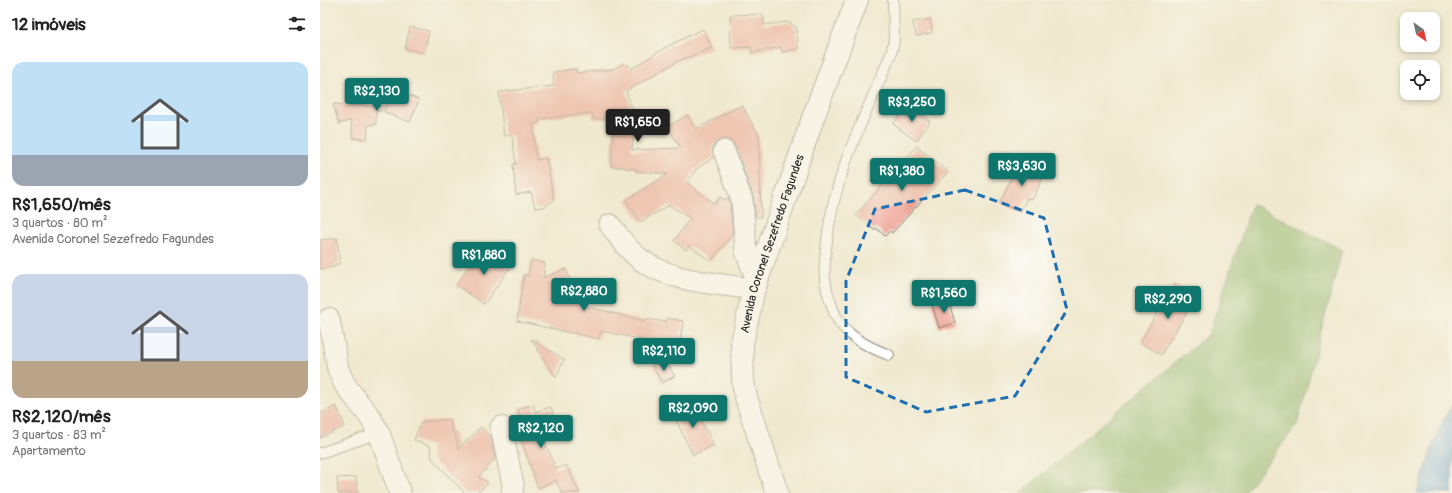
<!DOCTYPE html>
<html lang="pt">
<meta charset="utf-8">
<style>
body{margin:0;font-family:Pangolin,sans-serif;background:#f6f6f6;color:#222;height:100vh;display:flex;flex-direction:column;font-size:15px;white-space:nowrap}
*{box-sizing:border-box;margin:0}
p{font-size:13px;color:#767676}
.icon{flex:none;width:22px;height:22px;fill:none;stroke:currentColor;stroke-width:2;stroke-linecap:round;stroke-linejoin:round}
.map{position:relative;flex:1;overflow:hidden}
.panel{display:flex;flex-direction:column;background:#fff;width:320px}
.panel>*{flex:none}
.needle{width:26px;rotate:146deg}
.controls{position:absolute;left:1080px;top:12px;display:grid;gap:8px}
.controls a{display:grid;place-items:center;width:40px;height:40px;border-radius:8px;background:#fff;box-shadow:0 2px 6px #0003;font-size:20px}
.price{position:absolute;translate:-50% -34px;padding:0 9px;border-radius:4px;background:#0f766e;color:#fff;font-size:13px;line-height:26px;filter:drop-shadow(0 1px 2px #0008)}
.price::after{content:'';position:absolute;left:50%;top:24px;width:12px;height:9px;margin-left:-6px;background:inherit;clip-path:polygon(0 0,100% 0,50% 100%)}
.price.selected{background:#222;color:#fff}
ul{padding:0;list-style:none}
li{display:grid;align-content:center;gap:8px;height:212px;padding:0 12px}
li span{display:grid;place-items:center;height:124px;border-radius:12px;color:#555}
li>.icon{margin-inline-start:auto}
span .icon{width:72px;height:72px;fill:#fffc;stroke-width:1}
li b{font-size:17px}
h2{display:flex;justify-content:space-between;align-items:center;height:48px;padding:0 12px;font-size:17px}
main{display:flex;flex:1;min-height:0}
.map>svg:first-child{display:block}
</style>
<main>
<section class="panel">
<h2>12 imóveis<svg class="icon" aria-label="filters" viewBox="0 0 24 24"><path d="M4 7h16M4 17h16"/><circle cx="9" cy="7" r="2"/><circle cx="15" cy="17" r="2"/></svg></h2>
<ul>
<li><span style="background:linear-gradient(#bfe0f5 75%,#9aa5b1 0)"><svg class="icon" aria-label="home" viewBox="0 0 24 24"><path d="M3 11l9-7 9 7M6 9v11h12V9"/></svg></span><div><b>R$1,650/mês</b><p>3 quartos · 80 m²</p><p>Avenida Coronel Sezefredo Fagundes</p></div></li>
<li><span style="background:linear-gradient(#c9d6e8 70%,#b9a48a 0)"><svg class="icon" aria-label="home" viewBox="0 0 24 24"><path d="M3 11l9-7 9 7M6 9v11h12V9"/></svg></span><div><b>R$2,120/mês</b><p>3 quartos · 83 m²</p><p>Apartamento</p></div></li>
</ul>
</section>
<div class="map">
<svg width="1132" height="493" viewBox="0 0 1132 493">
<rect width="100%" height="100%" fill="#fff"/>
<filter id="ink" filterUnits="userSpaceOnUse"><feTurbulence type="fractalNoise" baseFrequency=".025" numOctaves="2"/><feDisplacementMap in="SourceGraphic" scale="8" xChannelSelector="R" yChannelSelector="G"/><feConvolveMatrix kernelMatrix="1 2 1 2 8 2 1 2 1" color-interpolation-filters="sRGB"/></filter>
<filter id="wash" filterUnits="userSpaceOnUse"><feTurbulence type="fractalNoise" baseFrequency=".012" numOctaves="4" result="noise"/><feDisplacementMap in="SourceGraphic" scale="16" xChannelSelector="R" yChannelSelector="G"/><feGaussianBlur stdDeviation="0.9" result="paint"/><feColorMatrix in="noise" values="0 0 0 0 0 0 0 0 0 0 0 0 0 0 0 0 0 1.4 0 .05"/><feComposite in="paint" operator="in"/></filter>
<g filter="url(#wash)">
<rect width="100%" height="100%" fill="#f0e9d0"/>
<polygon fill="#8cb66d" stroke="#546944" points="932,204 1022,250 977,425 924,493 700,493 889,334"/>
<polygon fill="#6ca7dc" stroke="#44627c" points="1132,404 1132,493 1097,493 1118,431"/>
<g id="blocks">
<g fill="#ec9b8c">
<polygon points="443,14 444,25 468,22 477,28 478,49 462,52 461,47 431,53 431,47 411,48 410,15"/>
<polygon points="610,19 612,33 596,36 593,22"/>
<polygon points="90,27 109,31 104,53 85,49"/>
<polygon points="383,29 392,48 358,61 306,91 315,117 312,150 361,148 347,127 367,115 376,129 422,105 439,136 441,217 436,217 433,196 414,143 406,139 400,140 395,143 392,149 394,157 376,169 367,183 395,204 400,197 405,200 408,197 410,203 413,234 391,261 369,246 366,250 354,241 370,218 349,205 320,222 306,200 348,174 316,171 316,169 291,166 294,119 273,119 272,113 219,119 219,123 213,124 216,160 226,158 234,200 224,207 215,208 211,192 196,195 193,164 196,164 192,135 184,136 179,92 234,86 233,72 256,69 257,73 293,69 304,63 306,66 308,65 311,69 346,47"/>
<polygon points="73,84 87,88 86,94 99,100 90,122 64,112 65,109 56,112 56,124 48,125 47,139 33,138 31,120 19,124 13,104 66,107"/>
<polygon points="588,105 610,122 596,141 573,124"/>
<polygon points="597,146 628,172 572,233 570,231 565,236 556,228 554,230 536,215"/>
<polygon points="699,163 724,175 712,200 707,198 700,212 680,202"/>
<polygon points="17,238 20,264 15,264 15,267 0,269 0,240"/>
<polygon points="173,250 192,265 164,304 136,285 157,256 163,260 165,257 167,258"/>
<polygon points="211,260 225,263 223,278 246,269 257,297 267,300 265,306 325,321 326,319 346,322 347,318 363,321 359,349 324,344 324,340 281,331 279,339 197,321 204,274 208,276"/>
<polygon points="855,284 876,297 841,355 820,342"/>
<polygon points="628,299 635,323 619,328 612,304"/>
<polygon points="211,339 244,359 236,377"/>
<polygon points="346,362 355,376 342,383 332,365"/>
<polygon points="213,404 215,412 231,407 235,421 224,424 227,433 222,435 236,469 246,465 260,493 242,493 236,480 218,488 198,431 194,432 190,420 200,417 198,409"/>
<polygon points="372,404 394,445 373,455 352,412"/>
<polygon points="16,406 25,426 0,438 0,414"/>
<polygon points="130,419 132,433 135,432 138,449 161,427 171,437 175,459 159,477 168,483 157,493 145,493 112,459 110,446 94,440 101,422"/>
<polygon points="36,477 38,493 18,493 17,478"/>
</g>
</g>
</g>
<g filter="url(#ink)">
<use href="#blocks" fill-opacity="0" stroke="#868276" stroke-width="1"/>
<g fill="none" stroke-linecap="round" stroke-linejoin="round">
<defs>
<g id="service">
<path d="M569 355C553 349 535 341 523 327 518 322 514 312 512 306 502 280 504 267 507 240 515 171 545 117 571 54L574 40 573 0"/>
<polyline points="0,453 59,433"/>
</g>
<g id="minor">
<polyline points="404,151 422,200 426,252 437,280"/>
<path d="M290 225C297 234 305 246 314 254 344 282 395 283 434 289"/>
<polyline points="9,319 18,369 25,385 50,417 59,433 80,493"/>
<polyline points="181,427 193,485 192,493"/>
</g>
<g id="secondary">
<path id="s1" d="M457 493 425 394 423 380 422 343 434 289 493 118 537 0"/>
</g>
</defs>
<use href="#service" stroke="#868276" stroke-width="12"/>
<use href="#minor" stroke="#868276" stroke-width="23"/>
<use href="#secondary" stroke="#868276" stroke-width="24"/>
<use href="#service" stroke="#fff" stroke-width="10"/>
<use href="#minor" stroke="#fff" stroke-width="21"/>
<use href="#secondary" stroke="#fff" stroke-width="22"/>
</g>
</g>
<path d="M0 0H1132V493H0ZM645 190 724 218 747 310 695 396 606 412 526 377V281L555 209Z" fill="#f0e9d0" fill-opacity=".55" fill-rule="evenodd"/>
<path fill="none" stroke="#1f6fb2" stroke-width="3" stroke-dasharray="8 5" stroke-linejoin="round" d="M645 190 724 218 747 310 695 396 606 412 526 377V281L555 209Z"/>
<g text-anchor="middle" dominant-baseline="central" stroke-width="4" stroke-linejoin="round" paint-order="stroke">
<g font-size="12" fill="#1c1c1c" stroke="#fff">
<text stroke="none"><textPath href="#s1" startOffset="259">Avenida Coronel Sezefredo Fagundes</textPath></text>
</g>
</g>
</svg>
<div class="controls">
<a><svg class="needle" viewBox="-14 -14 28 28"><path d="M0-13l5 13h-10z" fill="#e53935"/><path d="M0 13l5-13h-10z" fill="#767676"/></svg></a>
<a><svg class="icon" aria-label="locate" viewBox="0 0 24 24"><circle cx="12" cy="12" r="6"/><path d="M12 2v4M12 18v4M2 12h4M18 12h4"/></svg></a>
</div>
<b class="price" style="left:57px;top:112px">R$2,130</b>
<b class="price" style="left:592px;top:123px">R$3,250</b>
<b class="price selected" style="left:318px;top:143px">R$1,650</b>
<b class="price" style="left:702px;top:187px">R$3,630</b>
<b class="price" style="left:582px;top:192px">R$1,380</b>
<b class="price" style="left:164px;top:276px">R$1,880</b>
<b class="price" style="left:264px;top:312px">R$2,880</b>
<b class="price" style="left:624px;top:314px">R$1,560</b>
<b class="price" style="left:848px;top:320px">R$2,290</b>
<b class="price" style="left:344px;top:372px">R$2,110</b>
<b class="price" style="left:373px;top:429px">R$2,090</b>
<b class="price" style="left:221px;top:449px">R$2,120</b>
</div>
</main>
